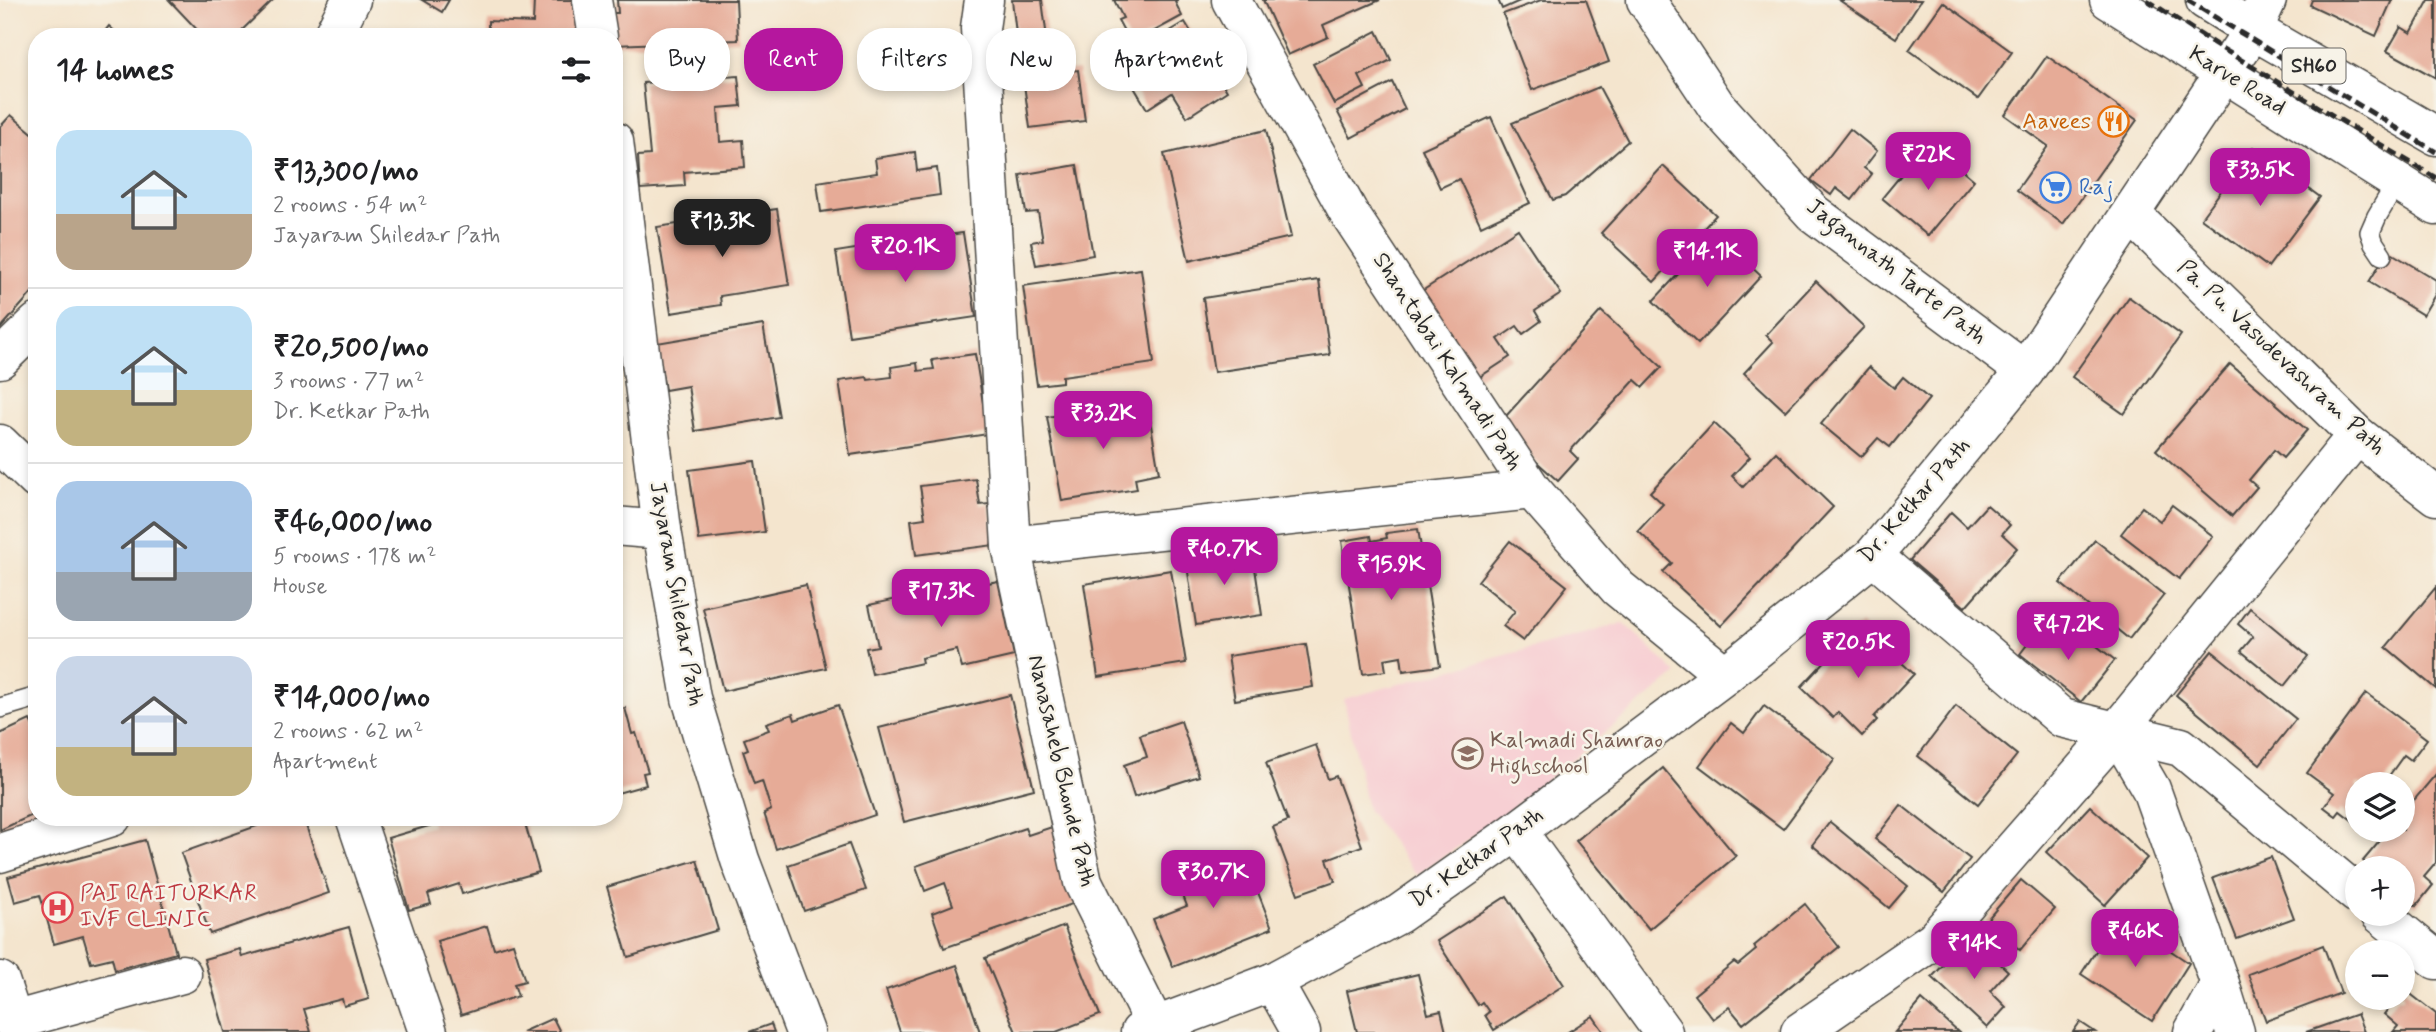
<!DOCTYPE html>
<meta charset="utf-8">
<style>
body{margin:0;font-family:Mynerve,sans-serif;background:#f6f6f6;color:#202124;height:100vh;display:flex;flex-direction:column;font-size:26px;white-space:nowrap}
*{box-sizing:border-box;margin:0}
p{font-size:23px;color:#757577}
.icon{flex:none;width:38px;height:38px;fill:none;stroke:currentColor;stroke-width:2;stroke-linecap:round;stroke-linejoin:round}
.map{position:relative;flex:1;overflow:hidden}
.panel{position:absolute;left:28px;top:28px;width:595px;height:798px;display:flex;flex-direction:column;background:#fff;border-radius:28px;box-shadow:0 4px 10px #0003}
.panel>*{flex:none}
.top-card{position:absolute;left:644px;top:28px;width:665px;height:63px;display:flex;gap:14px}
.buttons{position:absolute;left:2345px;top:772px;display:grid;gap:14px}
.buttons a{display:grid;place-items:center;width:70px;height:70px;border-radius:50%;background:#fff;box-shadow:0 4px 10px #0003;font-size:35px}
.price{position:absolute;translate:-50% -60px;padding:0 16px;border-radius:14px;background:#b5179e;color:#fff;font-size:23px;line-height:46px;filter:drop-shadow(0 2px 4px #0008)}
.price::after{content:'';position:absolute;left:50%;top:42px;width:21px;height:16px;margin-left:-10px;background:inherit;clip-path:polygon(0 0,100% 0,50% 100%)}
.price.selected{background:#222;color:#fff}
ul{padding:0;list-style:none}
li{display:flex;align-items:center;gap:21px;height:175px;padding:0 28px}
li+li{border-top:2px solid #e0e0e0}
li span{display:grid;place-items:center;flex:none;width:196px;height:140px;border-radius:21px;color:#555}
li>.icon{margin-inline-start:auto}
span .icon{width:84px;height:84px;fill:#fffc;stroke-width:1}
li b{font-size:30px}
h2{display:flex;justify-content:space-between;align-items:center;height:84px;padding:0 28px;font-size:30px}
.pill{padding:0 24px;border-radius:28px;background:#fff;box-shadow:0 4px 10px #0003;font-size:24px;line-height:63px}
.pill.selected{background:#b5179e;color:#fff}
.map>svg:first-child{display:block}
</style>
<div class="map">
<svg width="2436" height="1032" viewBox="0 0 2436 1032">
<rect width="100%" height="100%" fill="#f7f3e8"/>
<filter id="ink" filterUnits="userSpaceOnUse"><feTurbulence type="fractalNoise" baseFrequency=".0143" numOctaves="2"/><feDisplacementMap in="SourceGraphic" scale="14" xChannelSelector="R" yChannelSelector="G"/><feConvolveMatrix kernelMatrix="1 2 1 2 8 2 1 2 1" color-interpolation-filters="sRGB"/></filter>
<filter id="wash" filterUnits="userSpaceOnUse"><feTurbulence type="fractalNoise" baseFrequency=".00686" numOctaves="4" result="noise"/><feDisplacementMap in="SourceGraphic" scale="28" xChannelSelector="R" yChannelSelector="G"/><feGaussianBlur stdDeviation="1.57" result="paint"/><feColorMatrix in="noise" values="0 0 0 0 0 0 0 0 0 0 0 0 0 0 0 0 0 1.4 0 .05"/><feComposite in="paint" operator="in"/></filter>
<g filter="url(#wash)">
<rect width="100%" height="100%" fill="#f4e5ce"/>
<polygon fill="#f7cfd3" points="1624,623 1677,674 1501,817 1417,875 1367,809 1344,699"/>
<g id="blocks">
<g fill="#e6ab97">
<polygon points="169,0 273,0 235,37 204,37"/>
<polygon points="422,0 449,0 442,12"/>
<polygon points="534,0 579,0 578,37 488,37 488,21 533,23"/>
<polygon points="617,0 736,0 738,40 614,45 609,13 618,13"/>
<polygon points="1012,0 1042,0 1048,46 1018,50"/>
<polygon points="1114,0 1179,0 1175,2 1182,16 1131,44 1118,20 1123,18"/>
<polygon points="1263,0 1380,0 1323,25 1328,37 1288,55"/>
<polygon points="1498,0 1522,0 1502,9"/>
<polygon points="1541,0 1586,0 1609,62 1532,90 1503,14"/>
<polygon points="1839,0 1921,0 1896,38"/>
<polygon points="2312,0 2392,0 2376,36 2310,5"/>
<polygon points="2429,0 2436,0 2436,78 2387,51 2401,27 2411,33"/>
<polygon points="1943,2 2012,52 1978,99 1909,50"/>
<polygon points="1185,22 1227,91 1187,117 1172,93 1147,109 1119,62"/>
<polygon points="109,26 121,37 100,37"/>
<polygon points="1377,31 1391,60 1359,76 1365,88 1334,104 1313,64"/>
<polygon points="2047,56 2137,120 2063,224 2017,190 2048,146 2005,115"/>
<polygon points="1078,70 1085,121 1030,128 1023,77"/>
<polygon points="738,76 741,106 718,108 720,142 743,140 745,167 684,172 685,186 640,189 638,156 650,155 643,83"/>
<polygon points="1392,82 1405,109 1351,138 1337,111"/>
<polygon points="1599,87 1628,141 1565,196 1553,200 1512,123"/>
<polygon points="11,115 37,137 37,287 0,329 0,127"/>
<polygon points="1491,117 1530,203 1481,226 1459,179 1440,188 1422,149"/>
<polygon points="1850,129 1877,151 1864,168 1872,174 1852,200 1836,188 1831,195 1811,180"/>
<polygon points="1266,130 1291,237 1189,261 1164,154"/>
<polygon points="2253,148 2320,197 2268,267 2201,218"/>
<polygon points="915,152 917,171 937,168 940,195 821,212 817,182 877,173 875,158"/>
<polygon points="1941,152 1974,180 1928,236 1882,198 1911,163 1923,173"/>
<polygon points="1077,165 1093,255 1036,265 1031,242 1043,240 1038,212 1026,213 1020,175"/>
<polygon points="1663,166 1716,215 1654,282 1601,233"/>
<polygon points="777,209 789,285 720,296 721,305 671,313 657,227"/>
<polygon points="1518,229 1561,294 1535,311 1541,321 1523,334 1517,326 1498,339 1510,357 1478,378 1422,291"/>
<polygon points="963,233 976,317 849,336 836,252 862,248 861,242 898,236 899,242"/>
<polygon points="1716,234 1761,276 1698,344 1653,301"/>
<polygon points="2388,251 2436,280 2436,293 2423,315 2369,282"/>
<polygon points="1141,269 1154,363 1062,376 1062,382 1037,385 1023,286"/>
<polygon points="1319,280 1330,355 1214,372 1203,298"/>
<polygon points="1816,281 1864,327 1785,411 1744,373 1773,342 1766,335"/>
<polygon points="2129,297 2181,335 2124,414 2072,377"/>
<polygon points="1601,311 1662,367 1643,387 1635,380 1570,451 1578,459 1558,481 1497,426"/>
<polygon points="763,325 779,417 695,431 688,386 665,390 657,343"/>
<polygon points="975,354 988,434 850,455 839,381 867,377 868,380 892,377 891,367 917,363 918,371 934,369 932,360"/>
<polygon points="2230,364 2307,430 2283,458 2274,450 2249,480 2257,487 2232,516 2156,450"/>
<polygon points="1869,367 1894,388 1903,377 1929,399 1890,447 1878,438 1861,457 1821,424"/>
<polygon points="1147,401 1159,473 1135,478 1137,489 1062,501 1047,417 1096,409 1099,420 1122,416 1120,405"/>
<polygon points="1714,423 1750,457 1732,476 1743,487 1776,452 1833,507 1721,626 1663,572 1672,563 1638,531 1663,504 1650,492"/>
<polygon points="755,461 765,532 699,540 689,470"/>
<polygon points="976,479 980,505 989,504 995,545 916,555 911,520 925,518 920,486"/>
<polygon points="1987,505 2010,525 2002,534 2017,548 1965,607 1910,560 1951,512 1967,527"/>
<polygon points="2172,505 2213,536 2179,579 2121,534 2142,507 2160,521"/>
<polygon points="1418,529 1440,666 1403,671 1401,656 1384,659 1386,671 1363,674 1342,541 1371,536 1372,541 1387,538 1386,533"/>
<polygon points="2095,540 2164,595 2129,639 2060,583"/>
<polygon points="1510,541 1567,586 1523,641 1503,626 1515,611 1478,581"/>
<polygon points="1252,548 1262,615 1196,625 1186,559"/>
<polygon points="1171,570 1186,663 1098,677 1084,584"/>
<polygon points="998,581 1014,656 962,668 957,650 921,658 922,663 872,674 866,648 878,646 869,605 929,592 931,599 959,593 958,589"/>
<polygon points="806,585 826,668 723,691 703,608"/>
<polygon points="2436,587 2436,689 2386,647"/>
<polygon points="2250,608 2308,656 2284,686 2241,651 2253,637 2238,624"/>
<polygon points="1860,624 1914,674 1874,717 1877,720 1862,736 1838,712 1833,718 1801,687"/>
<polygon points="2042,625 2070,647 2081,634 2115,660 2081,702 2020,654"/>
<polygon points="1306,644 1313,687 1235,700 1228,656"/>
<polygon points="2212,651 2296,719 2260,764 2176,695"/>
<polygon points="2366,693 2427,739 2411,760 2404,755 2383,784 2357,784 2357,824 2340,811 2336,816 2324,807 2334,793 2307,773"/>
<polygon points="1010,695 1034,789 904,822 879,728"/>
<polygon points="838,705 875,815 776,849 764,813 771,810 762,781 754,784 743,751 748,749 744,739 769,730 766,723 793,714 795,720"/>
<polygon points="1764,706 1835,759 1783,829 1699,766 1731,723 1744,733"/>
<polygon points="1956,706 2017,755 1978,804 1918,756"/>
<polygon points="625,708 632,734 636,733 648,772 643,773 646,785 614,794 614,711"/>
<polygon points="30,720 37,734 37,813 0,830 0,734"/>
<polygon points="1181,721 1199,776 1134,797 1124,765 1147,757 1140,735"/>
<polygon points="1316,745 1328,779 1336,776 1362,846 1327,859 1335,881 1298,894 1273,827 1288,821 1266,763"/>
<polygon points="1663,768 1736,856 1649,929 1576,841"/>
<polygon points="2436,774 2436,863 2424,877 2433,885 2416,906 2403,895 2403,868 2371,868 2363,861 2389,830 2403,830 2403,813"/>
<polygon points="1901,805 1970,859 1944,892 1875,839"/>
<polygon points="2090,806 2147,858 2105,905 2047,852"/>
<polygon points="254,817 303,817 329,893 210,934 181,853 257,826"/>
<polygon points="430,817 523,817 539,872 462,894 459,884 428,894 431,904 409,910 388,838 432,825"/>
<polygon points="1830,822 1908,886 1889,908 1812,845"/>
<polygon points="1058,825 1084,900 944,948 932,913 953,905 945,883 925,891 916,866 1025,828 1028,835"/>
<polygon points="145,840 176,953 115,970 112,958 91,963 83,936 54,944 40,895 15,902 8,877"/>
<polygon points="849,844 866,890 804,911 788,865"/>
<polygon points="1229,852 1233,862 1244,857 1272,928 1173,967 1153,919 1187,906 1174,873"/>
<polygon points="2271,857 2294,918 2237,939 2213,878"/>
<polygon points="697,860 718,930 628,957 607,887"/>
<polygon points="2021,880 2055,909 2020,950 1986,921"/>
<polygon points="1507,896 1564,985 1494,1030 1485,1015 1489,1012 1482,1002 1478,1005 1437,941"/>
<polygon points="1805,904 1839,947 1743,1024 1729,1007 1713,1019 1694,995 1734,962 1738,965 1756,950 1754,946"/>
<polygon points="2119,916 2189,963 2152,1021 2081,974"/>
<polygon points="487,926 494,949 513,943 525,981 514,984 518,996 461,1015 437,941"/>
<polygon points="1064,926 1100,1015 1056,1032 1016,1032 985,958"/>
<polygon points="349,927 369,999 344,1006 342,999 304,1009 311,1032 225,1032 204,959 240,949 242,957"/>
<polygon points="1971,936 2008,971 1990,991 2006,1007 1987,1028 1932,977"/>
<polygon points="2323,945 2341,993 2266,1021 2248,974"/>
<polygon points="957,965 980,1032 900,1032 886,990"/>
<polygon points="1418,974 1428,1014 1441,1011 1446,1032 1357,1032 1347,991"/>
<polygon points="2403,988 2436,1014 2436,1032 2393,1032 2398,1026 2384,1014 2397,998 2403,998"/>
<polygon points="1922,1000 1958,1032 1895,1032"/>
<polygon points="2357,1014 2364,1032 2306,1032"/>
<polygon points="1593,1016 1604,1032 1568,1032"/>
<polygon points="553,1018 560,1032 522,1032"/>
<polygon points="2080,1022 2095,1032 2073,1032"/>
<polygon points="771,1024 774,1032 749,1032"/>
</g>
</g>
</g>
<g filter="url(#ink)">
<use href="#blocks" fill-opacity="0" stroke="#494743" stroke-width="2"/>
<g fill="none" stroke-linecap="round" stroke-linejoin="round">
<defs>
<g id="lane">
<polyline points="2382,255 2374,243 2370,232 2377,216 2397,182"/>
<polyline points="0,708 37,697"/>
</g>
<g id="street">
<polyline points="592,0 598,37"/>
<polyline points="984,0 980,28 1011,546 1083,882 1155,1026"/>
<polyline points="1231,0 1349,213 1532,490 1618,588 1725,675"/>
<polyline points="1646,0 1717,107 1813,213 2025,371"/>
<polyline points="2253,30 2267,0"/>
<polyline points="332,37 351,0"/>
<polyline points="614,141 662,530 691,698 740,860 805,1032"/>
<polyline points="2131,214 2357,435 2436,496"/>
<polyline points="0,359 37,323"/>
<polyline points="0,444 37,480"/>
<polyline points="614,526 662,530"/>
<polyline points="1011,546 1532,490"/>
<polyline points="1873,556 2062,718 2181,747 2357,894"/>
<polyline points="2117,731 2151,789 2220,984 2235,1032"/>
<polyline points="355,817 428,1032"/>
<polyline points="1517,831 1663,1032"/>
<polyline points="0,853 112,817"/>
<polyline points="2380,914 2436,960"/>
<polyline points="1273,982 1301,1032"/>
<polyline points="13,1021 182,974"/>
<polyline points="1800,1032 1934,940 2117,731 2357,435"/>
<polyline points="2193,1032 2220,984"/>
</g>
<g id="secondary">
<polyline points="0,981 17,1032"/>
<polyline points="1140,1032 1273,982 1399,914 1517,831 1725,675 1873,556 2025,371 2253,30"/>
</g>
<g id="primary">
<polyline points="2109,0 2436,206"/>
<polyline points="2205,0 2253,30 2436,136"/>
</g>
</defs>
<use href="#lane" stroke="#494743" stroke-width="22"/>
<use href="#street" stroke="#494743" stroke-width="41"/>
<use href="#secondary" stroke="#494743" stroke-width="41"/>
<use href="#primary" stroke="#494743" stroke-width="41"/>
<use href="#lane" stroke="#fff" stroke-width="19"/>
<use href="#street" stroke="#fff" stroke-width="38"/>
<use href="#secondary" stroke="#fff" stroke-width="38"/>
<use href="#primary" stroke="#fff" stroke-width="38"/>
<g stroke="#2b2b2b" stroke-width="5" stroke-dasharray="10 5" stroke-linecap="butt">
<polyline points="2147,0 2218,46 2436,178"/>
<polyline points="2187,0 2436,152"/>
</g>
</g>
</g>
<defs>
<symbol id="restaurant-ring" viewBox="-11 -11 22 22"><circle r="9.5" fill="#f7f3e8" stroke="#e8710a" stroke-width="1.5"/><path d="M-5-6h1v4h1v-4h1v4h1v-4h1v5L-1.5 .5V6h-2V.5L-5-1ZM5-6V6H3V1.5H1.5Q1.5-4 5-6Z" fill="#e8710a"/></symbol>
<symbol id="supermarket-ring" viewBox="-11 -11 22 22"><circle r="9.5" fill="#f7f3e8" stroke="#3f7fe0" stroke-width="1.5"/><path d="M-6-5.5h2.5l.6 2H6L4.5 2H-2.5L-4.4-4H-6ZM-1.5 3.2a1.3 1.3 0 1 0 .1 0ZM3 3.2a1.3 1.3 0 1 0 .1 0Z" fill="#3f7fe0"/></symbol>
<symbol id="school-ring" viewBox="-11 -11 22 22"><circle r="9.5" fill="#f7f3e8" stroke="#8d6e63" stroke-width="1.5"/><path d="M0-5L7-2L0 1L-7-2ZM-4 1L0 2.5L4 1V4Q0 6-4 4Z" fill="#8d6e63"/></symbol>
<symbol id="hospital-ring" viewBox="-11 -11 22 22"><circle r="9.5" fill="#f7f3e8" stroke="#e0444e" stroke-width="1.5"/><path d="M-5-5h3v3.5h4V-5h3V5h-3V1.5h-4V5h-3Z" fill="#e0444e"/></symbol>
</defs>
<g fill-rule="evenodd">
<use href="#restaurant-ring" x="2096" y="104" width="35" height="35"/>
<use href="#supermarket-ring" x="2038" y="170" width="35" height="35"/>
<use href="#school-ring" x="1450" y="736" width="35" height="35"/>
<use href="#hospital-ring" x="40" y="890" width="35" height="35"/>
</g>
<g text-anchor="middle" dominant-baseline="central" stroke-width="5" stroke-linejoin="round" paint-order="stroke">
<rect fill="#f7f3e8" stroke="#686764" stroke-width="2" x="2282.5" y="48.5" width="63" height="35" rx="5"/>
<g font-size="21" font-weight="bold" fill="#2b2b2b">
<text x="2314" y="66">SH60</text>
</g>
<g font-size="23" fill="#2b2b2b" stroke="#f7f3e8">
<text transform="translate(2237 81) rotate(32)">Karve Road</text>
<text transform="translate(1896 272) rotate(38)">Jagannath Tarte Path</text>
<text transform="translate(2281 358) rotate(43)">Pa. Pu. Vasudevashram Path</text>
<text transform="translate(1447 362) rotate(57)">Shantabai Kalmadi Path</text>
<text transform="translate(1915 501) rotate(-49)">Dr. Ketkar Path</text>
<text transform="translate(676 594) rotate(80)">Jayaram Shiledar Path</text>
<text transform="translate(1061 771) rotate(77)">Nanasaheb Bhonde Path</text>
<text transform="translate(1477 858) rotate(-35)">Dr. Ketkar Path</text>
</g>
<g font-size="23" fill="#c56008" stroke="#f7f3e8" text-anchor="end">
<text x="2091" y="122">Aavees</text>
</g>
<g font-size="23" fill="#366cbe" stroke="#f7f3e8" text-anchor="start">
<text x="2079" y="188">Raj</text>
</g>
<g font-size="23" fill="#785e54" stroke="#f7f3e8" text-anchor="start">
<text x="1490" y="741">Kalmadi Shamrao<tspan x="1490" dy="26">Highschool</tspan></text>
</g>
<g font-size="23" fill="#be3a42" stroke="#f7f3e8" text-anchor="start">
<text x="80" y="894">PAI RAITURKAR<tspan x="80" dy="26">IVF CLINIC</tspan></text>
</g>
</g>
</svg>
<div class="buttons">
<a><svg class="icon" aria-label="layers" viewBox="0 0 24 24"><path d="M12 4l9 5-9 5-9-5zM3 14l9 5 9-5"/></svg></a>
<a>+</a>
<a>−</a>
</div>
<b class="price" style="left:1928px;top:192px">₹22K</b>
<b class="price" style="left:2260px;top:208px">₹33.5K</b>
<b class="price selected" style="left:722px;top:259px">₹13.3K</b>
<b class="price" style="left:905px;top:284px">₹20.1K</b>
<b class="price" style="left:1707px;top:289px">₹14.1K</b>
<b class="price" style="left:1103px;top:451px">₹33.2K</b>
<b class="price" style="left:1224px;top:587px">₹40.7K</b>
<b class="price" style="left:1391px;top:602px">₹15.9K</b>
<b class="price" style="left:941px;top:629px">₹17.3K</b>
<b class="price" style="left:2068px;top:662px">₹47.2K</b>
<b class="price" style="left:1858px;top:680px">₹20.5K</b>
<b class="price" style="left:1213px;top:910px">₹30.7K</b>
<b class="price" style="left:2135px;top:969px">₹46K</b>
<b class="price" style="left:1974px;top:981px">₹14K</b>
<div class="top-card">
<a class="pill">Buy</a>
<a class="pill selected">Rent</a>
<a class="pill">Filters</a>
<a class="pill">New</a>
<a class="pill">Apartment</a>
</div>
<section class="panel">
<h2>14 homes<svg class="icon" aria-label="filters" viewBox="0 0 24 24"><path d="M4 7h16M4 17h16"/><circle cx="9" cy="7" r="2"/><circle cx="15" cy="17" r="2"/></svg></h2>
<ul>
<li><span style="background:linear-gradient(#bfe0f5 60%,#b9a48a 0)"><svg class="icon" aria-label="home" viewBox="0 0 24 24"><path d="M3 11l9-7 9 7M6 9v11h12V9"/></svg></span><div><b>₹13,300/mo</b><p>2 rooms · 54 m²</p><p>Jayaram Shiledar Path</p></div></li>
<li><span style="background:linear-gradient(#bfe0f5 60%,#c2b280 0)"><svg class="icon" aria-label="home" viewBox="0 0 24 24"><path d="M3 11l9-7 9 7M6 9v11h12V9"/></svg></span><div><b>₹20,500/mo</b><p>3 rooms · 77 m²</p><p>Dr. Ketkar Path</p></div></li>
<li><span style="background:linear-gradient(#a9c7e8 65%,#9aa5b1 0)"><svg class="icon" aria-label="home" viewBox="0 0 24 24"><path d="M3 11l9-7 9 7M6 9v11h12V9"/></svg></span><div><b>₹46,000/mo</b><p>5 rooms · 178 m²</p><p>House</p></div></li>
<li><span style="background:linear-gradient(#c9d6e8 65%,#c2b280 0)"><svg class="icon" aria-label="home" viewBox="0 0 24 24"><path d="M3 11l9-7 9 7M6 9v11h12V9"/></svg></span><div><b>₹14,000/mo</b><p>2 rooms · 62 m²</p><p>Apartment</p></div></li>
</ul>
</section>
</div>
